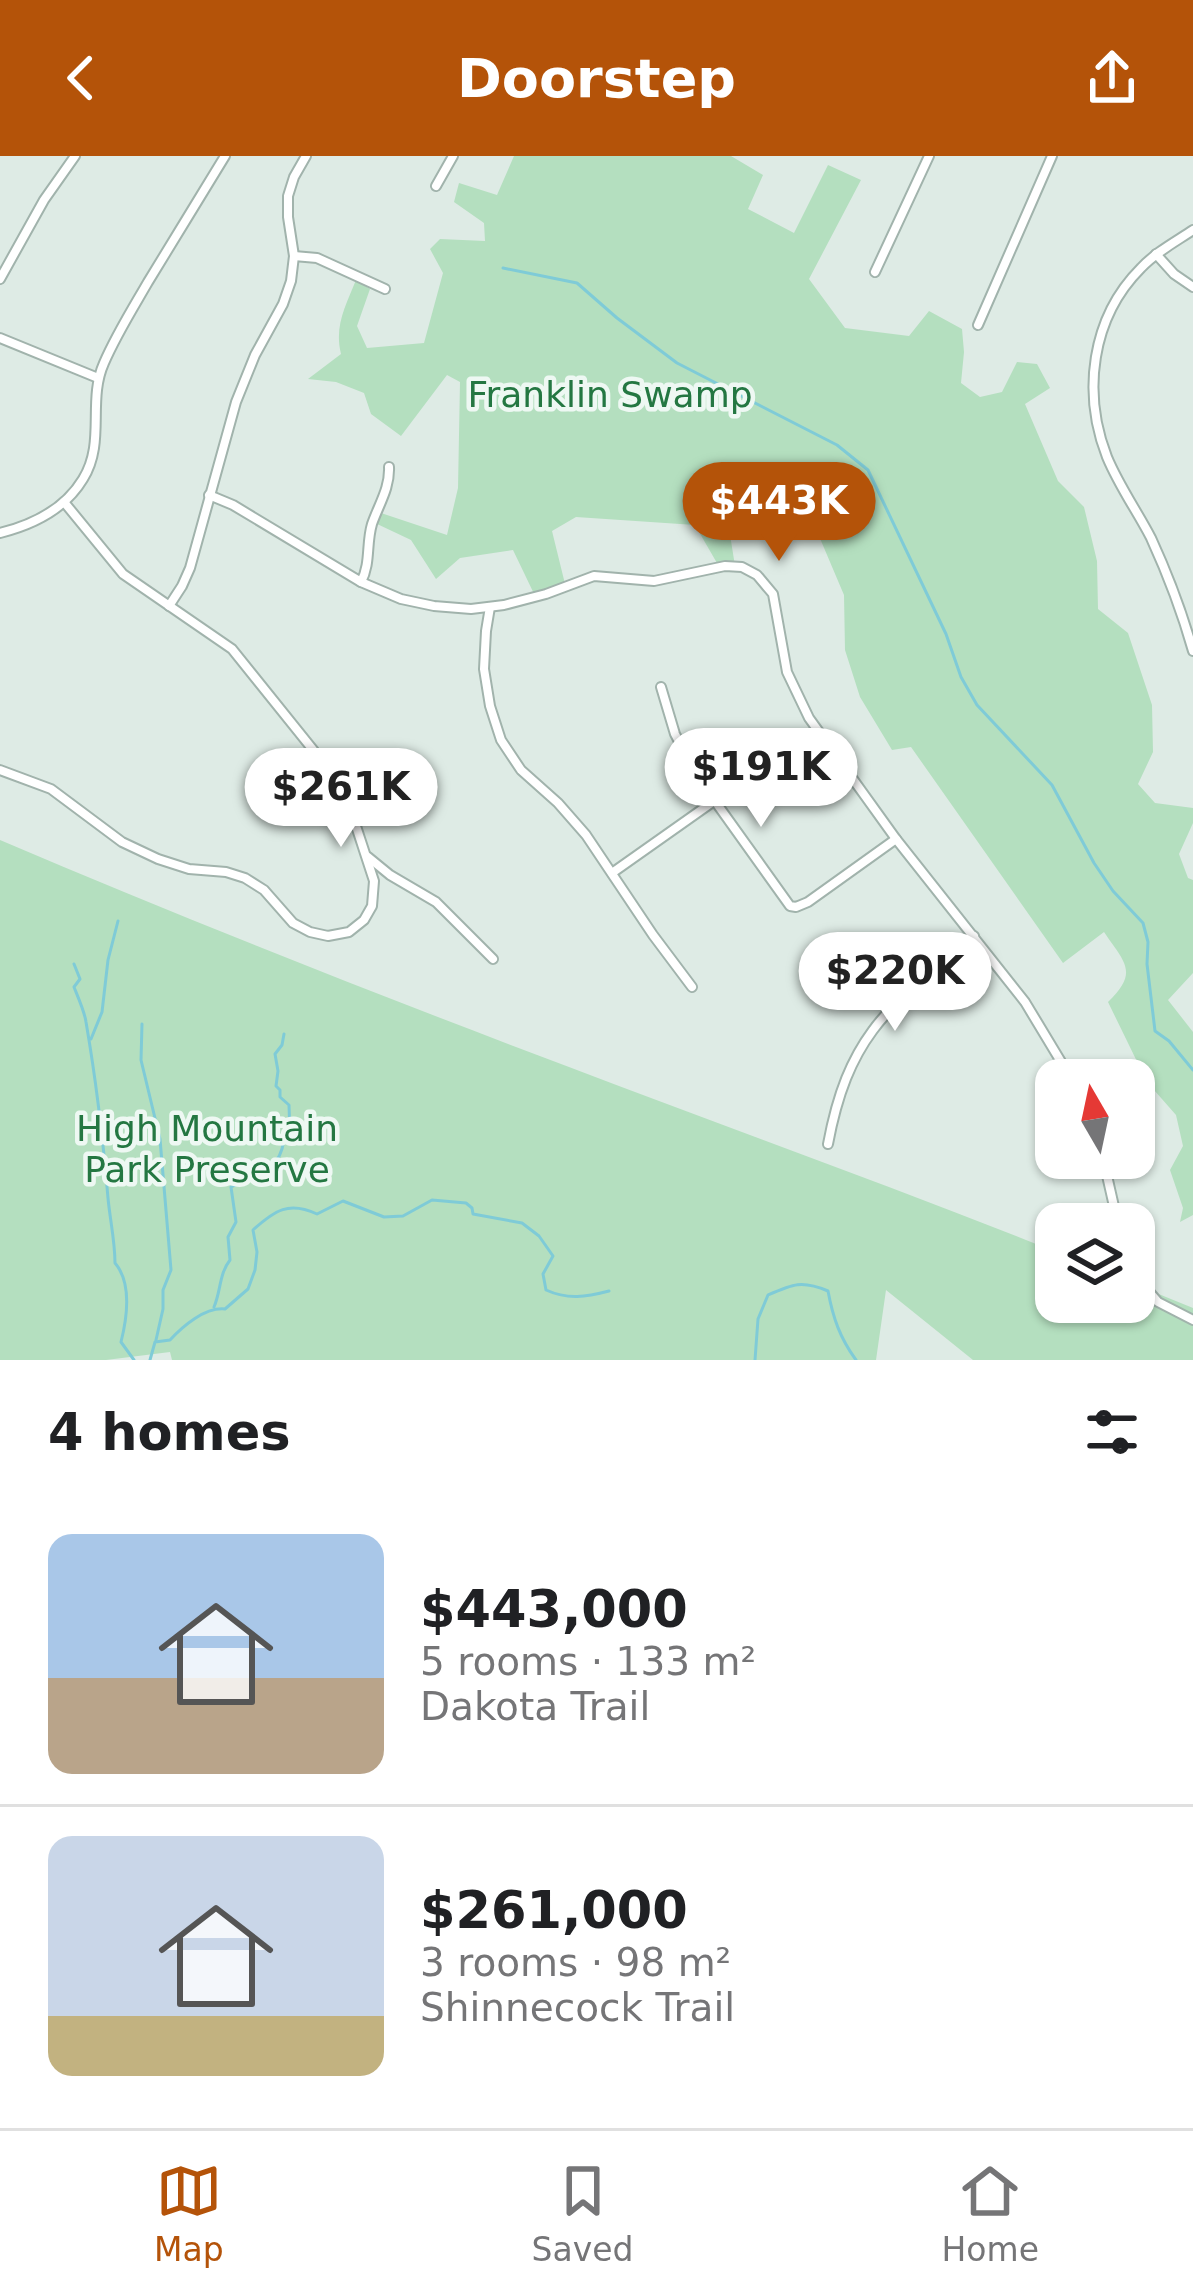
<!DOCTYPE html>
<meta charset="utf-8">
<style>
body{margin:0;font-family:"DejaVu Sans",sans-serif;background:#f2f2f2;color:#202124;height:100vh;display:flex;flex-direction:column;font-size:45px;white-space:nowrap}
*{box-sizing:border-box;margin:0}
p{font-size:39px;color:#757577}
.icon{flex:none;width:66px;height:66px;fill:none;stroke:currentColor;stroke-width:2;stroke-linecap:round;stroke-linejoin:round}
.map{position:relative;height:1204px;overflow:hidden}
.drawer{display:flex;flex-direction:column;background:#fff;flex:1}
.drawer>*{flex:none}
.needle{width:78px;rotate:351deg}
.controls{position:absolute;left:1035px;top:903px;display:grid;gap:24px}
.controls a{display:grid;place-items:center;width:120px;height:120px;border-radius:24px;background:#fff;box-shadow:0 3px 9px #0004;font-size:60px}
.price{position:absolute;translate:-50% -102px;padding:0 27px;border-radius:42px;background:#fff;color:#222;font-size:39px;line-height:78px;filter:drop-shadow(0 3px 6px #0008)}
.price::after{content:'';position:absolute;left:50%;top:72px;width:36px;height:27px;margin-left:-18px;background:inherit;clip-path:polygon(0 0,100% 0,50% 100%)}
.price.on{background:#b45309;color:#fff}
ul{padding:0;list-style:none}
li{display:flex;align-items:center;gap:36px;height:300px;padding:0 48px}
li+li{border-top:3px solid #e0e0e0}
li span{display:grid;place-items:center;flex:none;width:336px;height:240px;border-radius:24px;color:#555}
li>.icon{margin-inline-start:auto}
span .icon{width:144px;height:144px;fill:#fffc;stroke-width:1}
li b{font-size:51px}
h2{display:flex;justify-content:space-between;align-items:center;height:144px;padding:0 48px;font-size:51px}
header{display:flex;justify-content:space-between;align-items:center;height:156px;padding:0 48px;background:#b45309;color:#fff;font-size:54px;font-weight:800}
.tab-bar{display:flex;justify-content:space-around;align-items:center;height:168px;border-top:3px solid #e0e0e0;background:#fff;font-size:33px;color:#757577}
.tab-bar a{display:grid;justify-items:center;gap:6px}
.tab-bar .on{color:#b45309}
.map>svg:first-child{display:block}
</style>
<header><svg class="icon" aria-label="back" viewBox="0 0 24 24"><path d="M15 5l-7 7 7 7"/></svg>Doorstep<svg class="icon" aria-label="share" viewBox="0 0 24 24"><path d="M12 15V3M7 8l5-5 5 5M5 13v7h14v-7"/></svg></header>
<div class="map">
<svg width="1193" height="1204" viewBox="0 0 1193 1204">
<rect width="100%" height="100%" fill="#deebe5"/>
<g fill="#b4dfbf">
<path d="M514 0H731L763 19 748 53 794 77 828 9 861 24 809 123 845 172 909 180 929 155 962 173 964 196 961 227 980 241 1002 236 1017 206 1037 208 1050 232 1025 248 1058 325 1084 351 1097 405 1098 453 1128 477 1152 549 1153 596 1138 628 1155 647 1193 652V667L1179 698 1188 722 1193 724V817L1168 844 1193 876V1059L1180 1066 1183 1052 1170 1014 1183 990 1176 959 1147 926 1108 846C1139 816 1125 807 1104 776L1063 807 911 591 892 594 860 541 845 494 844 439 805 347 785 334 756 336 728 366 735 410 721 414 695 369 576 361 552 375 566 432 537 444 513 394 460 402 436 423 411 384 375 367 378 356 447 379 458 332 460 226 447 219 401 280 371 258 364 237 336 226 308 223 341 198C334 170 346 149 356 124L370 133 357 170 367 192 424 187 443 117 430 93 440 83 485 85 484 67 454 46 459 27 497 39Z"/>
<path d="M0 684C188 764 378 839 569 911 731 973 895 1031 1056 1096V1146H1134V1128L1193 1152V1204H973L886 1134 876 1204H172L170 1196 106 1204H0Z"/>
</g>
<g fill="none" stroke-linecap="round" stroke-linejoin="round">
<g stroke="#7fcbd7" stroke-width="3">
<polyline points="503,112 577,127 617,162 677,207 837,289 868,314 946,478 961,521 977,549 1052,629 1094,707 1113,735 1143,767 1148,786 1147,808 1155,875 1169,885 1193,914"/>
<path d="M74 808 80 823 74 831C78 841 85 857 86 866 96 924 103 983 108 1042 110 1064 115 1085 115 1107 132 1127 127 1162 121 1186L134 1204"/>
<polyline points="142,868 141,904 160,983 171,1114 163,1134 163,1153 156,1184"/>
<polyline points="91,883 102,856 108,804 118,765"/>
<path d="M214 1151C221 1135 219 1118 230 1104L228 1081 236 1066 231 1031C258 1018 279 1017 284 984L290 979 289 949 280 941V934L276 930 278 915 275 898 282 889 284 878"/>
<path d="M150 1204 155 1186 170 1184C183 1170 205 1151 225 1153L248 1133 255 1114 257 1096 253 1074C275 1054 289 1045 317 1058L343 1045 384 1061 403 1060 432 1044 466 1047 472 1052 473 1058 522 1067 539 1080 553 1100 543 1118 546 1134C568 1144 586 1141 609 1135"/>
<path d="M755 1204 758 1163 768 1139C793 1128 802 1124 828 1135 833 1162 840 1182 856 1204"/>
</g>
<defs>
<g id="minor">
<polyline points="436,30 453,0"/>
<path d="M1193 74C1175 86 1156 96 1141 112 1091 162 1082 237 1107 301 1119 330 1137 355 1151 382 1168 419 1182 456 1193 495"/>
<polyline points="1156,98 1174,118 1193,131"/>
<polyline points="294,100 317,102 385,133"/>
<polyline points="875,116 929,0"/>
<polyline points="0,123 44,44 75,0"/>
<polyline points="978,169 1052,0"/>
<polyline points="0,182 98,222"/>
<polyline points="209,339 233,349 361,426 401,443 434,450 471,453 504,449 546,438 594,420 654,425 725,410 742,411 757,419 773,438 787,516 809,562 896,683 1025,846 1072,924"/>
<path d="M0 377C32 369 65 353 83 323 106 286 87 245 104 207 116 179 133 152 148 126 174 84 199 42 225 0"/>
<path d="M361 426C371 407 366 388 372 368 379 348 390 332 389 311"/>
<polyline points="169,450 182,430 190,412 236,246 255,199 283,148 291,125 294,100 288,61 288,40 294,21 306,0"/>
<polyline points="490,451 486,475 484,513 490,550 501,584 521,614 558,647 586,679 653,779 692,831"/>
<polyline points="661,531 675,578 697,620 790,750 796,751 808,746 896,683"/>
<polyline points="0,614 51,633 122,686 158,703 189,713 226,716 245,722 264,734 293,767 310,776 328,780 349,776 364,764 372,750 374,725 357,673 340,635 314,595 232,493 123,418 64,346"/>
<polyline points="368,701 390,719 436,746 493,803"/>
<polyline points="612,717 714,645"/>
<path d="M828 988C849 876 891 849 974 780"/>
<polyline points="1103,1002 1118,1068"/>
<polyline points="1134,1118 1158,1146 1193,1164"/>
</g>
</defs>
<use href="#minor" stroke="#a1b3ac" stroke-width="12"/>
<use href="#minor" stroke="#fff" stroke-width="8"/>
</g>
<g text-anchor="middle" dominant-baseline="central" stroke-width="9" stroke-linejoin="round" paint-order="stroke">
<g font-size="36" fill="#247742" stroke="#eef8f3">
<text x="610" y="238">Franklin Swamp</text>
<text x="207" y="972">High Mountain<tspan x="207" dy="41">Park Preserve</tspan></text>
</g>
</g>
</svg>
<div class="controls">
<a><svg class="needle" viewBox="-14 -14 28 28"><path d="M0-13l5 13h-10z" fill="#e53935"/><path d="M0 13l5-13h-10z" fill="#757577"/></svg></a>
<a><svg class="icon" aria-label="layers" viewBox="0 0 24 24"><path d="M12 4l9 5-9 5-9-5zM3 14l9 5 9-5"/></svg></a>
</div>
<b class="price on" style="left:779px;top:408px">$443K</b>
<b class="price" style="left:761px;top:674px">$191K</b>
<b class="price" style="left:341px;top:694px">$261K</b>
<b class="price" style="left:895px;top:878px">$220K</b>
</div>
<section class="drawer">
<h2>4 homes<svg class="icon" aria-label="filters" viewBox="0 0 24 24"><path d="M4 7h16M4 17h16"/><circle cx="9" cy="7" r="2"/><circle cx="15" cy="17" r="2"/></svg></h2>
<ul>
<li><span style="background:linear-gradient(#a9c7e8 60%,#b9a48a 0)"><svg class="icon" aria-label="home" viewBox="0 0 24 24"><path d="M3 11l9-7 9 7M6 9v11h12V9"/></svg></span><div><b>$443,000</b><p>5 rooms · 133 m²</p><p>Dakota Trail</p></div></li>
<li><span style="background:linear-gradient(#c9d6e8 75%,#c2b280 0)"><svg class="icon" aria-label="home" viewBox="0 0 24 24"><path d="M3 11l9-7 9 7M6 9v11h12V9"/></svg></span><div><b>$261,000</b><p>3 rooms · 98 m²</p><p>Shinnecock Trail</p></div></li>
</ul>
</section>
<nav class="tab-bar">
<a class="on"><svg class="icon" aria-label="map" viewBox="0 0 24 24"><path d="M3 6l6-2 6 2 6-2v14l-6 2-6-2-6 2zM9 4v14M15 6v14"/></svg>Map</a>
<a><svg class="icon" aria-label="saved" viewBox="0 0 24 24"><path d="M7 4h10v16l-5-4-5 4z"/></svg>Saved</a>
<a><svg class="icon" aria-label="home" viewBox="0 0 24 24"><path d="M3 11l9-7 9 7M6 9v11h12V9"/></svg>Home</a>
</nav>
